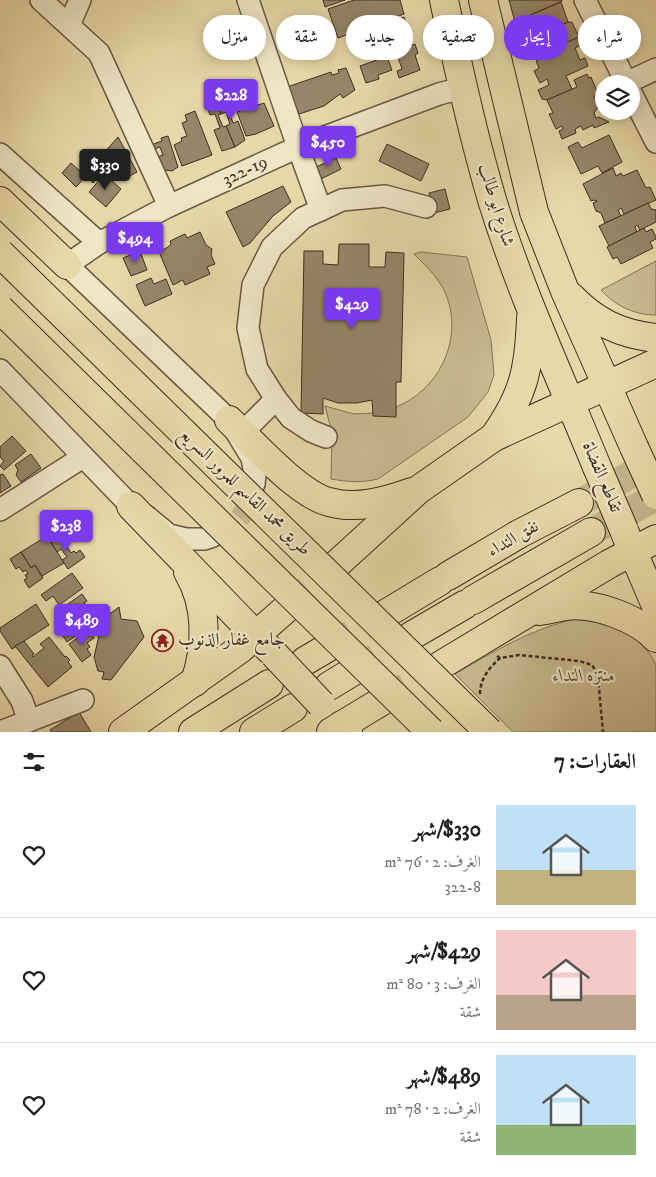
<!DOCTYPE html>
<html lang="ar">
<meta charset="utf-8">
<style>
body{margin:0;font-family:"IM FELL DW Pica",Amiri,serif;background:#f2f2f2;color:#202124;direction:rtl;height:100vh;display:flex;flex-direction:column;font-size:19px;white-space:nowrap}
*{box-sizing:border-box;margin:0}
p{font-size:16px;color:#757577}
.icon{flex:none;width:28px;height:28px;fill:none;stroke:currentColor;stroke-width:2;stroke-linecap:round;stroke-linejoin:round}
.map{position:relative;height:732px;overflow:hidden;direction:ltr}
.panel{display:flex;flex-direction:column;background:#fff;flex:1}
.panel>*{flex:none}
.top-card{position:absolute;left:15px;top:15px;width:626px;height:45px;direction:rtl;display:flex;gap:10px}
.buttons{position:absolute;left:595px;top:75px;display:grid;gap:10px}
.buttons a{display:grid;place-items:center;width:45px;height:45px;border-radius:50%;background:#fff;box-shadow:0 2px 12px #0003;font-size:25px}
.price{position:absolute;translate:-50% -42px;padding:0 11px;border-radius:5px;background:#7c3aed;color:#fff;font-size:16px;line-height:32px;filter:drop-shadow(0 1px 2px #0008)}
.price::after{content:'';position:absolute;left:50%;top:30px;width:15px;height:11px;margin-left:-8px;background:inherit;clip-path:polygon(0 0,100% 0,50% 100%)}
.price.active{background:#222;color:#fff}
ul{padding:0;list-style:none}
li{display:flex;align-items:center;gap:15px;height:125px;padding:0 20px}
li+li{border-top:1px solid #e0e0e0}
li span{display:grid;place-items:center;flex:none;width:140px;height:100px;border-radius:0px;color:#555}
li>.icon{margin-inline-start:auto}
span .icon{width:60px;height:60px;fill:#fffc;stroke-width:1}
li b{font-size:21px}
h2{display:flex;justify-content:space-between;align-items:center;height:60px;padding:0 20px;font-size:21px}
.pill{padding:0 18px;border-radius:22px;background:#fff;box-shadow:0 2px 12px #0003;font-size:18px;line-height:45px}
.pill.active{background:#7c3aed;color:#fff}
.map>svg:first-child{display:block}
</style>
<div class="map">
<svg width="656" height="732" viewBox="0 0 656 732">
<rect width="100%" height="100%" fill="#e7d8a7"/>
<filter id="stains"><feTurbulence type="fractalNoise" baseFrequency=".004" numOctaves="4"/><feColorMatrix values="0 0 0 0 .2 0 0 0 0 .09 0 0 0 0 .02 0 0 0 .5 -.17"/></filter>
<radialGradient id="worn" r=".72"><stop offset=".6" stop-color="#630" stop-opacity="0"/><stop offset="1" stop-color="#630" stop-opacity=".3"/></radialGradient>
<g fill="#cabb91" stroke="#84745b">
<path d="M421 252 467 257 491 340 494 375 488 392 468 417 378 479C362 483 348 482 331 479L332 433 325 406 354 414 373 413 396 416V407C437 391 462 343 448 300 442 281 428 268 414 254Z"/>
<path d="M656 261V315C634 315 616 306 601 290Z"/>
<path d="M575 619 613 624 633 635 650 654 656 665V732H513L455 674C493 652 531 629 575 619Z"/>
</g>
<g fill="#968669" stroke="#3f2e25">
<polygon points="323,0 345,0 325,7"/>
<polygon points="354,0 400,0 404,14 338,38 328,9"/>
<polygon points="509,0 562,0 562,1 515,22"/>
<polygon points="561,2 568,22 530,36 528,34 523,36 519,20"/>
<polygon points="404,17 410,42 383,53 377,26"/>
<polygon points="568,22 572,22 579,37 543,53 536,49 533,39"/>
<polygon points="579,37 581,45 575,48 580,60 585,58 588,66 566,76 572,89 547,100 542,99 538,90 549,85 547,79 540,83 534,71 539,68 536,61 550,54 548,51"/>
<polygon points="415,44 418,53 415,55 420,70 399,78 397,71 402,69 396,51"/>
<polygon points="381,54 382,58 387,57 392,70 378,75 379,79 366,83 360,66 377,60 376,56"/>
<polygon points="346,68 355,90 343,98 340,94 324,106 299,114 287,87 331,72 332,75 339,73 338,70"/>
<polygon points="587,74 589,78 591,77 598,94 594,96 599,106 594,113 596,118 599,117 609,122 594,128 593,125 583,130 581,126 575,129 576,133 562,139 559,131 563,129 562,126 556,129 549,114 553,113 547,100 577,87 574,80"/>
<polygon points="229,96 233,107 228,109 233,123 238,121 245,140 235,147 226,126 230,124 226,112 221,114 216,100"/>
<polygon points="216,100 221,114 218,115 223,127 226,126 235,147 222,151 214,130 220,128 215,114 210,115 206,104"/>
<polygon points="264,103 274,126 256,134 246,136 237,112"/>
<polygon points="195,111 212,155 182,166 174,145 182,141 181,138 187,136 182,123 187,121 185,115"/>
<polygon points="609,135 622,162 602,173 598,166 581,174 568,147 578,142 582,148"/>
<polygon points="168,136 178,167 172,171 165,170 161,173 157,157 163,155 160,147 152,150 151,145 162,141 161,138"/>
<polygon points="118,137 137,172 124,179 118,174 123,167 112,157 109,161 102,155"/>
<polygon points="387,144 429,164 421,181 379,161"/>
<polygon points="336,158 341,169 321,179 316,167"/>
<polygon points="104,161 109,166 93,183 86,176 76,187 62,173 71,163 81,172 87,165 94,172"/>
<polygon points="613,168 616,176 621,173 623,176 637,170 646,188 650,187 656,200 624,214 621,208 618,210 621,216 605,223 601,213 596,211 593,203 597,201 594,200 591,201 583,184"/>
<polygon points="102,177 109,183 111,180 121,189 106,207 89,192"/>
<polygon points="283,186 291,202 273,216 250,243 243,247 226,212"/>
<polygon points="445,189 450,209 434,213 429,193"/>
<polygon points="648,203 651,209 656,210 656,222 640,230 637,225 635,227 637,232 609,246 599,226"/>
<polygon points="644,228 646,232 652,229 656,237 656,239 650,242 653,248 621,264 617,257 613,259 607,247"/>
<polygon points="200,232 206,245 212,249 211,255 215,264 207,267 210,274 185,285 183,280 173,285 159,252 168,247 171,244 170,241 185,234 187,238"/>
<polygon points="339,244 369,244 369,267 385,267 386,252 404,253 401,382 396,382 396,417 373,416 372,400 357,403 338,403 323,398 323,414 301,413 304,251 323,251 323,264 338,265"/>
<polygon points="140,251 147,270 131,276 123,258"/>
<polygon points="151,278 154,284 166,279 172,294 145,306 136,285"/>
<polygon points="12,436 26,451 4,470 0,466 4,461 0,457 0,447"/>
<polygon points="31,454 41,468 21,482 16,475 18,470 15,465"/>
<polygon points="3,474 11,486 0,493 0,475"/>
<polygon points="54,532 66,549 68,548 71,553 74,551 76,553 80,550 85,557 68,569 62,560 67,557 61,549 57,552 47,536"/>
<polygon points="47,536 64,563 42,576 35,565 31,568 21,552"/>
<polygon points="21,552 31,568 35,565 43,578 29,588 24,580 27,578 25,575 28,574 26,570 23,572 19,567 16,569 10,559"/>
<polygon points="72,573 83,588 59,605 53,596 46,601 41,595"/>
<polygon points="82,594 87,601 84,603 88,608 82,612 87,618 76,626 81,632 67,642 56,626 67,617 61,609"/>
<polygon points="36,604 49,625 12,649 0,631 0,628"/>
<polygon points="119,607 121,619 137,621 144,637 111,680 102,679 104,672 98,671 94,657 103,619"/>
<polygon points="88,630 94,638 87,643 90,647 87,649 91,655 82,662 69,644"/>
<polygon points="49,637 65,657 66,656 70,660 68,662 72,667 48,687 15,646 24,641 34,654 32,655 33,657 44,648 40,644"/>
<polygon points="79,712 91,732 51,732 50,730"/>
</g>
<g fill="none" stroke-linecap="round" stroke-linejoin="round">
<path stroke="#c5b68d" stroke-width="21" stroke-dasharray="21 11" stroke-linecap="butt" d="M213 536C236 528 252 508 254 484"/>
<g stroke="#c5b68d" stroke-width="28" stroke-dasharray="28 14" stroke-linecap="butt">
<polyline points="579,503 656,461"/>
<polyline points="591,532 656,497"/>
<polyline points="287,608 337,564"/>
<polyline points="327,648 387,613"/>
<polyline points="352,672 411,636"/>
<polyline points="382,701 441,665"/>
</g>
<defs>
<g id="minor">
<polyline points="41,0 99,53 169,206"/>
<polyline points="248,0 298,147 321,210"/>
<polyline points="585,0 627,84"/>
<polyline points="69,25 80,0"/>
<polyline points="626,83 656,69"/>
<polyline points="631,93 656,142"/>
<polyline points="0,154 99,243"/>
<polyline points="0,370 131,506 146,516 169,535 186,539 204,539 213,536"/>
<polyline points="242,433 276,399"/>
<polyline points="326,437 311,431 291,418 276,399 257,369 248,328 253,285 272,247 303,218 342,200 385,196 426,207"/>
<polyline points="254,484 255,475 252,458 229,420 67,265 99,243 169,206 298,147 439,94 462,88"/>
<polyline points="0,510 83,457"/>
<polyline points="0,666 22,701 29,721"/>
<polyline points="0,732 83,700"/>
</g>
<g id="major">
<path d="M444 0C458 68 473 136 493 203 521 293 561 379 597 467"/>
<polyline points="483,0 534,212 565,291 634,447"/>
<path d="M570 296C595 322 620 334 656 338"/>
<path d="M229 420C253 443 298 494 329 502 357 510 386 501 412 492"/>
<path d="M494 437C524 394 529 370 531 318"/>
<polyline points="131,506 269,649"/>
<polyline points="625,533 656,606"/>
<polyline points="337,564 418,490 494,437 656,363"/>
<path d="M188 572C208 606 207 646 195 682"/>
<polyline points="448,576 519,534 579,503"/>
<polyline points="473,600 591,532"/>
<path d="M539 611C548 610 557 607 566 606 594 602 637 618 656 638"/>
<polyline points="387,613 440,581"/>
<polyline points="411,636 464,605"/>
<polyline points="305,661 327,648"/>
<polyline points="441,665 609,564 656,539"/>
<polyline points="329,686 352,672"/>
<polyline points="123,732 240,649 287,608"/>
<polyline points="193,732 269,684"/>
<polyline points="254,732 293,708"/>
<polyline points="331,732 382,701"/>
</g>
<g id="highway">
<polyline points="0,201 67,265"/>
<polyline points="342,725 348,732"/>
</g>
</defs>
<use href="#minor" stroke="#695846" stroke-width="24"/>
<use href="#major" stroke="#3f2e25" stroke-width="30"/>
<use href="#highway" stroke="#3f2e25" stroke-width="30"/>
<g stroke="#3f2e25" stroke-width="2.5" stroke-dasharray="4 2.5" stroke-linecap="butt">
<polyline points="497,656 500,658 519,655 579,661 592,665 596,671 598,678 603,732"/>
<path d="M480 694C480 679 489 668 500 658"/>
</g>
<use href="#minor" stroke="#efe6c6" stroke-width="21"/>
<use href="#major" stroke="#e7d8a7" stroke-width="28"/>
<use href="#highway" stroke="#e7d8a7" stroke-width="28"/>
<defs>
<g id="major-bridge">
<polyline points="634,447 656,495"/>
<polyline points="597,467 624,530"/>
<polyline points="274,654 321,704"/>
</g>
<g id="highway-bridge">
<polyline points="0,253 489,732"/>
<polyline points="0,309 431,732"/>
</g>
</defs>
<use href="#major-bridge" stroke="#3f2e25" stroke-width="30" stroke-linecap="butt"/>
<use href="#highway-bridge" stroke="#3f2e25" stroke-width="30" stroke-linecap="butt"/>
<use href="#major-bridge" stroke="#e7d8a7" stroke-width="28"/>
<use href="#highway-bridge" stroke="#e7d8a7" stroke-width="28"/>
</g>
<defs>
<symbol id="temple-ring" viewBox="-11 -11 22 22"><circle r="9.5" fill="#efe6c6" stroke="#8f2418" stroke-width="1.5"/><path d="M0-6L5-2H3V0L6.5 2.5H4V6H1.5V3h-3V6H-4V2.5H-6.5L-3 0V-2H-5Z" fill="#8f2418"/></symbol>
</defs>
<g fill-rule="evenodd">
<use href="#temple-ring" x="150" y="628" width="25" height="25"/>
</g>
<g text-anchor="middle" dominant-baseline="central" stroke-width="4.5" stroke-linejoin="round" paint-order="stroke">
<g font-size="18" fill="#3f2e25" stroke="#efe6c6">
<text transform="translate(245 171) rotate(-25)">322-19</text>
<text transform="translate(496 205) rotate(73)">شارع ابو طالب</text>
<text transform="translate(602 477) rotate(67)">تقاطع القضاة</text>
<text transform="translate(245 492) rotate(44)">طريق محمد القاسم للمرور السريع</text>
<text transform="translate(513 539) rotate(-30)">نفق النداء</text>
</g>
<g font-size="18" fill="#3f2e25" stroke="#efe6c6" text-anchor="start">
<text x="178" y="640">جامع غفار الذنوب</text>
</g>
<g font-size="18" font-style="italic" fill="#5b4a3b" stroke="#efe6c6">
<text x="584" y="676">منتزه النداء</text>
</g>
</g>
<rect width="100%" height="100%" filter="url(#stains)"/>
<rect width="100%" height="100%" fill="url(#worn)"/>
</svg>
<div class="buttons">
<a><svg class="icon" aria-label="layers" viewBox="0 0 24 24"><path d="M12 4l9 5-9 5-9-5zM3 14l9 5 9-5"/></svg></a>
</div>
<b class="price" style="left:231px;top:121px">$228</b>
<b class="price" style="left:328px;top:168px">$450</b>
<b class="price active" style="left:105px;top:191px">$330</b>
<b class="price" style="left:135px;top:264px">$494</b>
<b class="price" style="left:352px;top:330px">$429</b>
<b class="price" style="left:66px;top:552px">$238</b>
<b class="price" style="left:82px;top:646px">$489</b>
<div class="top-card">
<a class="pill">شراء</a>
<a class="pill active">إيجار</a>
<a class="pill">تصفية</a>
<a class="pill">جديد</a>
<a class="pill">شقة</a>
<a class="pill">منزل</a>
</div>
</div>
<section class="panel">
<h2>العقارات: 7<svg class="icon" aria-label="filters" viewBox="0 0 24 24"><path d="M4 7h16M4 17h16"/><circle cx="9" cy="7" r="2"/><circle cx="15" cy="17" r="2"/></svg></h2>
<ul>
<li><span style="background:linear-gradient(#bfe0f5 65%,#c2b280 0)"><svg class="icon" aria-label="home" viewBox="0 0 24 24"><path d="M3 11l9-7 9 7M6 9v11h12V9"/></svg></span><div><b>$330/شهر</b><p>الغرف: 2 · 76 m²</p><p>322-8</p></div><svg class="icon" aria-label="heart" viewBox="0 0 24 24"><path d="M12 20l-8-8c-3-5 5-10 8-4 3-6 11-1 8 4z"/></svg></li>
<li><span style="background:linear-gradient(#f6c9c9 65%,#b9a48a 0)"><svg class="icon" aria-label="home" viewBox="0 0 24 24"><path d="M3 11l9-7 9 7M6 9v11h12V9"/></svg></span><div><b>$429/شهر</b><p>الغرف: 3 · 80 m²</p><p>شقة</p></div><svg class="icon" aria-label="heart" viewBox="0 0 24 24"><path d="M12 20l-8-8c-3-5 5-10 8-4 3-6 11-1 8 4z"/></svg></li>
<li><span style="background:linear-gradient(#bfe0f5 70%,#8fb573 0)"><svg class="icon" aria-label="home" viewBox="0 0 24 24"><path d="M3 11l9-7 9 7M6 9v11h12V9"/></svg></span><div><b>$489/شهر</b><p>الغرف: 2 · 78 m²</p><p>شقة</p></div><svg class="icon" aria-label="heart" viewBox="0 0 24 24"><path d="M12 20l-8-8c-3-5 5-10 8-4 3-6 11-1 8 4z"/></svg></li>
</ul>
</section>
